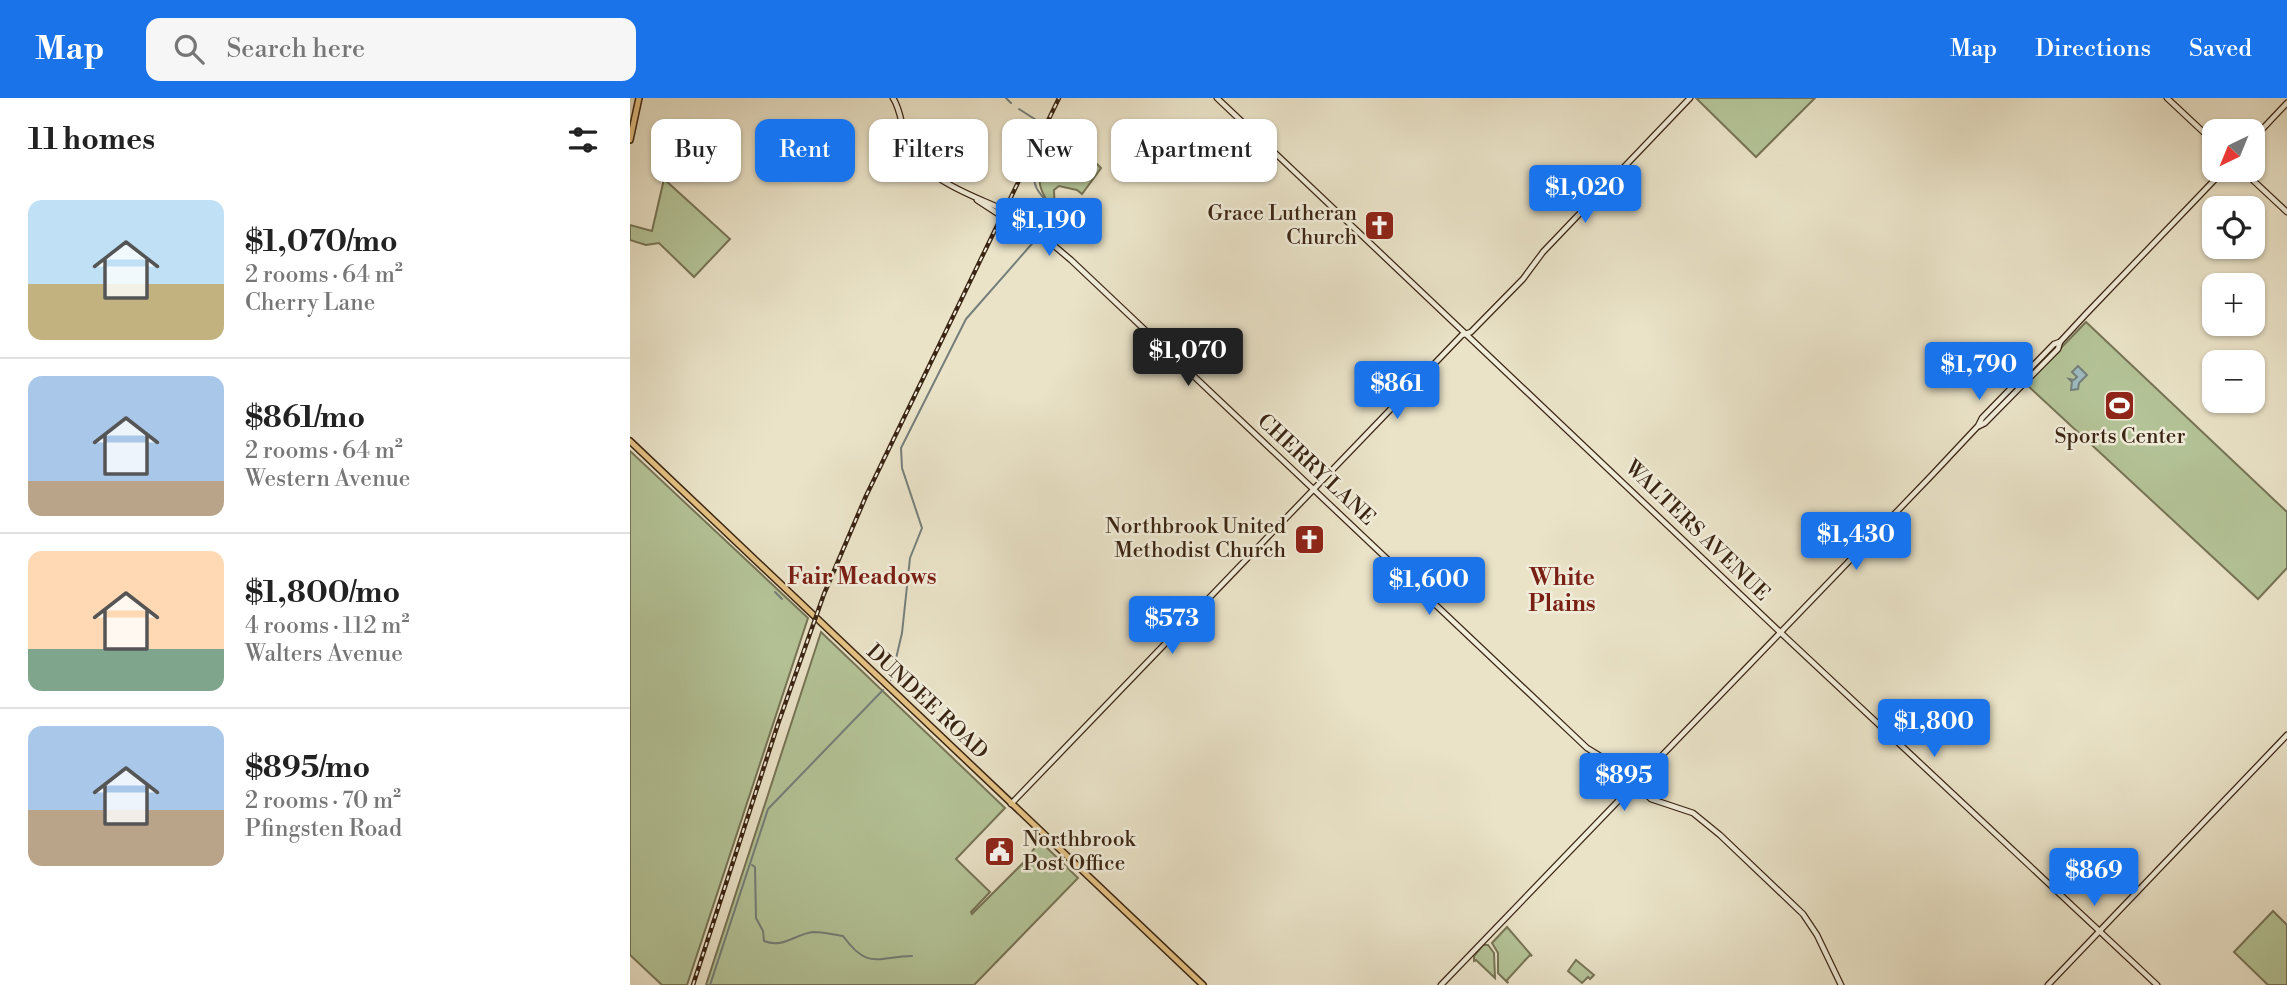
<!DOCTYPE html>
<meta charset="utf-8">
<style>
body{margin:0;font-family:"Libre Bodoni",serif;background:#f6f6f6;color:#222;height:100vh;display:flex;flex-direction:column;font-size:26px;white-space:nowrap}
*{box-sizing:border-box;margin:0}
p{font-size:23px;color:#767676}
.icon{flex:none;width:38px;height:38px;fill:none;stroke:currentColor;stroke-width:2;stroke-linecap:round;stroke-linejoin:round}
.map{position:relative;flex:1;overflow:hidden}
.panel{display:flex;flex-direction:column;background:#fff;width:630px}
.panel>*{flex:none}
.banner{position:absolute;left:21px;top:21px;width:665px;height:63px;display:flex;gap:14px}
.needle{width:46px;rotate:223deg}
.tools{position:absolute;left:1572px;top:21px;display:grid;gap:14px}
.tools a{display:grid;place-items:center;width:63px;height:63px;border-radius:14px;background:#fff;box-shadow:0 2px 5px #0004;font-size:35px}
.price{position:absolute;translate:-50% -60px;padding:0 16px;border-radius:7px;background:#1a73e8;color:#fff;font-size:23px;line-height:46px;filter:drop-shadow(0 2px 4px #0008)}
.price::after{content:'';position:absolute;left:50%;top:42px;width:21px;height:16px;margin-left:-10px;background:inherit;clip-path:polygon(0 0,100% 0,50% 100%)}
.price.current{background:#222;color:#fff}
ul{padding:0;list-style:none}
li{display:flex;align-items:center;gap:21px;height:175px;padding:0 28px}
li+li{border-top:2px solid #e0e0e0}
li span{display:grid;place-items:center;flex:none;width:196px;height:140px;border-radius:14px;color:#555}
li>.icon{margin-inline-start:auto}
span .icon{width:84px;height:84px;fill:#fffc;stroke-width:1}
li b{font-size:30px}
h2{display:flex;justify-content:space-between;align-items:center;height:84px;padding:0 28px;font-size:30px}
.pill{padding:0 24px;border-radius:14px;background:#fff;box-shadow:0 2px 5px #0004;font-size:24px;line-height:63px}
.pill.current{background:#1a73e8;color:#fff}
header{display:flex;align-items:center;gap:42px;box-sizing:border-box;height:98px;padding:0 35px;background:#1a73e8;color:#fff}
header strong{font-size:33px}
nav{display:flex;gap:38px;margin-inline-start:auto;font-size:24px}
.search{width:490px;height:63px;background:#f6f6f6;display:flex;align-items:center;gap:18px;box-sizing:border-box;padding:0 24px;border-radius:14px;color:#767676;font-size:26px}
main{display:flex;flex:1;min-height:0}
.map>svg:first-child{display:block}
</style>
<header>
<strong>Map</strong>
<div class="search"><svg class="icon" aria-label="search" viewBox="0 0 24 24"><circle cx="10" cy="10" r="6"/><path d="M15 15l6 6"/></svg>Search here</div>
<nav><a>Map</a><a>Directions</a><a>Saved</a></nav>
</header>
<main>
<section class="panel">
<h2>11 homes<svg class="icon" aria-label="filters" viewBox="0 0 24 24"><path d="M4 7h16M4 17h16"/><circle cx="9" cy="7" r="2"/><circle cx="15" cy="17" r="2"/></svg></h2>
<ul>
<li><span style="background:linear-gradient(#bfe0f5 60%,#c2b280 0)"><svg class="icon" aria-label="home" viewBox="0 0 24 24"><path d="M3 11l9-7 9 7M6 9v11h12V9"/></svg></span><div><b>$1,070/mo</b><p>2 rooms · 64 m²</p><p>Cherry Lane</p></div></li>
<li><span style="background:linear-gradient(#a9c7e8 75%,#b9a48a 0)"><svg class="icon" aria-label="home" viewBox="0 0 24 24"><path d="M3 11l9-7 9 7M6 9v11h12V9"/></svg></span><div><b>$861/mo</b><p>2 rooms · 64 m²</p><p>Western Avenue</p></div></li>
<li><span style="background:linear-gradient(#ffd9b3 70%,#7fa58c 0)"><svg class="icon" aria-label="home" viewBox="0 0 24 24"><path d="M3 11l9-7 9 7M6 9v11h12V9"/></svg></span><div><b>$1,800/mo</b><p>4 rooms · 112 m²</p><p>Walters Avenue</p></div></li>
<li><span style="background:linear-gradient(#a9c7e8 60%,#b9a48a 0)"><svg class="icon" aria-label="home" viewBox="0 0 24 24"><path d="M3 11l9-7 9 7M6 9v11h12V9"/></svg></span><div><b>$895/mo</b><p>2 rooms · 70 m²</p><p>Pfingsten Road</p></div></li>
</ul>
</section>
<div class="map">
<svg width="1657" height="887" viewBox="0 0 1657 887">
<rect width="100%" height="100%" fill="#eae3c8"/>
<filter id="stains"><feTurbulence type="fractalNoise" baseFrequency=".00286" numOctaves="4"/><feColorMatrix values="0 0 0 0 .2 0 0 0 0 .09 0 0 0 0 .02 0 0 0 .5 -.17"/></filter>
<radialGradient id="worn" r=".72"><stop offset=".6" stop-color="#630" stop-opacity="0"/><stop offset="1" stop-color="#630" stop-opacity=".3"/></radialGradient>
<g fill="#b4c498" stroke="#777456" stroke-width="2">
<polygon points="1066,0 1185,0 1126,59"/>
<path d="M419 54 440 56 460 66H467L471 70 452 96 447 92 429 88 424 92 425 118C409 87 403 87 419 54Z"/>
<polygon points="34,81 100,141 64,179 29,145 16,147 0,142 0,127 22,133"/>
<polygon points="1456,224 1657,414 1657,470 1628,501 1396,286"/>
<polygon points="0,353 178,520 57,887 32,887 0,857"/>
<polygon points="191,534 375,710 326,761 360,794 341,814 342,816 394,764 410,743 448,780 344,887 76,887"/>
<polygon points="1643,813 1657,827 1657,887 1638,887 1604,854"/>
<polygon points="877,829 902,858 900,857 877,882 878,885 868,875 868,855 862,845"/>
<polygon points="853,847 858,847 864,855 865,880 846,862 844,863 844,858"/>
<polygon points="946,862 964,877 960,881 958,879 952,885 938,873"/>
</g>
<polygon fill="#9dbbc1" stroke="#757f7b" stroke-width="2" points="1448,268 1457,277 1449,285 1448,291 1441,292 1442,284 1439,281 1444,282 1447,279 1442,274"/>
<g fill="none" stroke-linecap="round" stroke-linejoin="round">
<g stroke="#757f7b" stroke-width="2">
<polyline points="376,0 381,5"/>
<polyline points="389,11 414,27"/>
<path d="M414 132C431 99 403 103 404 77 404 60 420 47 419 31"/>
<polyline points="145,494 152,501"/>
<polyline points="261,582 272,535 280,460 292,430 272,370 271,350 336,221 407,140"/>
<path d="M122 767 125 769 126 820 133 833 134 843C154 851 166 835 184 834 194 834 204 837 213 838 238 872 246 859 282 858"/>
<polyline points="80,887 138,711 253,592"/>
</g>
<defs>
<g id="secondary">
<path d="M263 0C271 12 271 28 277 42 295 83 335 94 372 111"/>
<polyline points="587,0 1150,534 1527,887"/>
<polyline points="1537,0 1584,44"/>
<polyline points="1622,42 1657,5"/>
<polyline points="1612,72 1657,114"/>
<polyline points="347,102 370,117"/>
<polyline points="378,114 402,129 441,162 957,650 980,664 1021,701 1063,715 1090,737 1173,816 1187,837 1211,887"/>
<polyline points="376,119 403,132"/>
<polyline points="1349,328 1355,325 1428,251 1430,244 1456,216 1594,72"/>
<polyline points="381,706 832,237 841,234 893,181 913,154 1060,0"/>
<polyline points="811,887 1302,377 1348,328 1352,320 1424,246 1430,244"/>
<polyline points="1418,887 1657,637"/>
</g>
<g id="primary">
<polyline points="0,42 9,0"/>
<polyline points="0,343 573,887"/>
</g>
</defs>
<use href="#secondary" stroke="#3a2513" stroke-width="7"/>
<use href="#primary" stroke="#3a2513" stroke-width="8"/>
<use href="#secondary" stroke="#f1eddb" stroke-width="4.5"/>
<use href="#primary" stroke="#e5c284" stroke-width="5"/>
<defs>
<polyline id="rail" points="63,887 148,626 194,496 236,398 429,0"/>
</defs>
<use href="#rail" stroke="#3a2513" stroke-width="4.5"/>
<use href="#rail" stroke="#f1eddb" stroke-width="2" stroke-dasharray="5" stroke-linecap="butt"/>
</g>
<defs>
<symbol id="church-square" viewBox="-11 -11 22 22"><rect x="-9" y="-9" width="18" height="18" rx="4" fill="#8f2418" stroke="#f1eddb"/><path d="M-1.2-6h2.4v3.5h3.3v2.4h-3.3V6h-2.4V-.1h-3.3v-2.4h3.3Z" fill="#fff"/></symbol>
<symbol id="stadium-square" viewBox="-11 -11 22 22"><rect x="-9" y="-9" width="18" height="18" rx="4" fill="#8f2418" stroke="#f1eddb"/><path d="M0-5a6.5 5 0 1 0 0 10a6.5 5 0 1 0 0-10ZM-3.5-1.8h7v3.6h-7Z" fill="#fff"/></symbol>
<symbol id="civic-square" viewBox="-11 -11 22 22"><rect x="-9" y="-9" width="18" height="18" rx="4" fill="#8f2418" stroke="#f1eddb"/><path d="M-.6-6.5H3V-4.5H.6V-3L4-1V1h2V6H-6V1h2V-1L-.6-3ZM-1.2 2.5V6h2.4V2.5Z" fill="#fff"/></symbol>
</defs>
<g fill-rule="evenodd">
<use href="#church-square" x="732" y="110" width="35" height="35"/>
<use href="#stadium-square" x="1472" y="290" width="35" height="35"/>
<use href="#church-square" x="662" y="424" width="35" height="35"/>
<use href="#civic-square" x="352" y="736" width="35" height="35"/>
</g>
<g text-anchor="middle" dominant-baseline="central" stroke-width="5" stroke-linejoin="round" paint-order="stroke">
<g font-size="21" fill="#3a2513" stroke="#f1eddb" text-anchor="end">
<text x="727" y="116">Grace Lutheran<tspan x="727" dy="24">Church</tspan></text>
<text x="1490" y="339" text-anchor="middle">Sports Center</text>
<text x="656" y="429">Northbrook United<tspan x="656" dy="24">Methodist Church</tspan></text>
<text x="393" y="742" text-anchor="start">Northbrook<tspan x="393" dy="24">Post Office</tspan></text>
</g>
<g font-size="21" fill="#3a2513" stroke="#f1eddb">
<text transform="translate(686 372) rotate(43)">CHERRY LANE</text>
<text transform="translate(1067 433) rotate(44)">WALTERS AVENUE</text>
<text transform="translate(297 604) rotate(43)">DUNDEE ROAD</text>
</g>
<g font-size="23" font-weight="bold" fill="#7a1f14" stroke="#f1eddb">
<text x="232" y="479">Fair Meadows</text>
<text x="932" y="480">White<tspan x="932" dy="26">Plains</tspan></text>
</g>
</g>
<rect width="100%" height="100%" filter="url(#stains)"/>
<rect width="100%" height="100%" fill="url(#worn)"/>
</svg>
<div class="tools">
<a><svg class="needle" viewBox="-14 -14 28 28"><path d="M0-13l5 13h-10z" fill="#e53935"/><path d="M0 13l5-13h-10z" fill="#767676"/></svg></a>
<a><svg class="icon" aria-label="locate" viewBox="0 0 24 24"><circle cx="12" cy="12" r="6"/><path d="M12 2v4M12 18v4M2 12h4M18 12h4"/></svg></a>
<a>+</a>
<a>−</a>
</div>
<b class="price" style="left:955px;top:127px">$1,020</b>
<b class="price" style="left:419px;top:160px">$1,190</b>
<b class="price current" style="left:558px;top:290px">$1,070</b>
<b class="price" style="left:1349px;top:304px">$1,790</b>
<b class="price" style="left:767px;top:323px">$861</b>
<b class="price" style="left:1226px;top:474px">$1,430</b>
<b class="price" style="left:799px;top:519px">$1,600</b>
<b class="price" style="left:542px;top:558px">$573</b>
<b class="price" style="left:1304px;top:661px">$1,800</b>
<b class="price" style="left:994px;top:715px">$895</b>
<b class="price" style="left:1464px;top:810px">$869</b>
<div class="banner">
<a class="pill">Buy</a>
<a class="pill current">Rent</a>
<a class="pill">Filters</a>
<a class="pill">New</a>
<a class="pill">Apartment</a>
</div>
</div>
</main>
